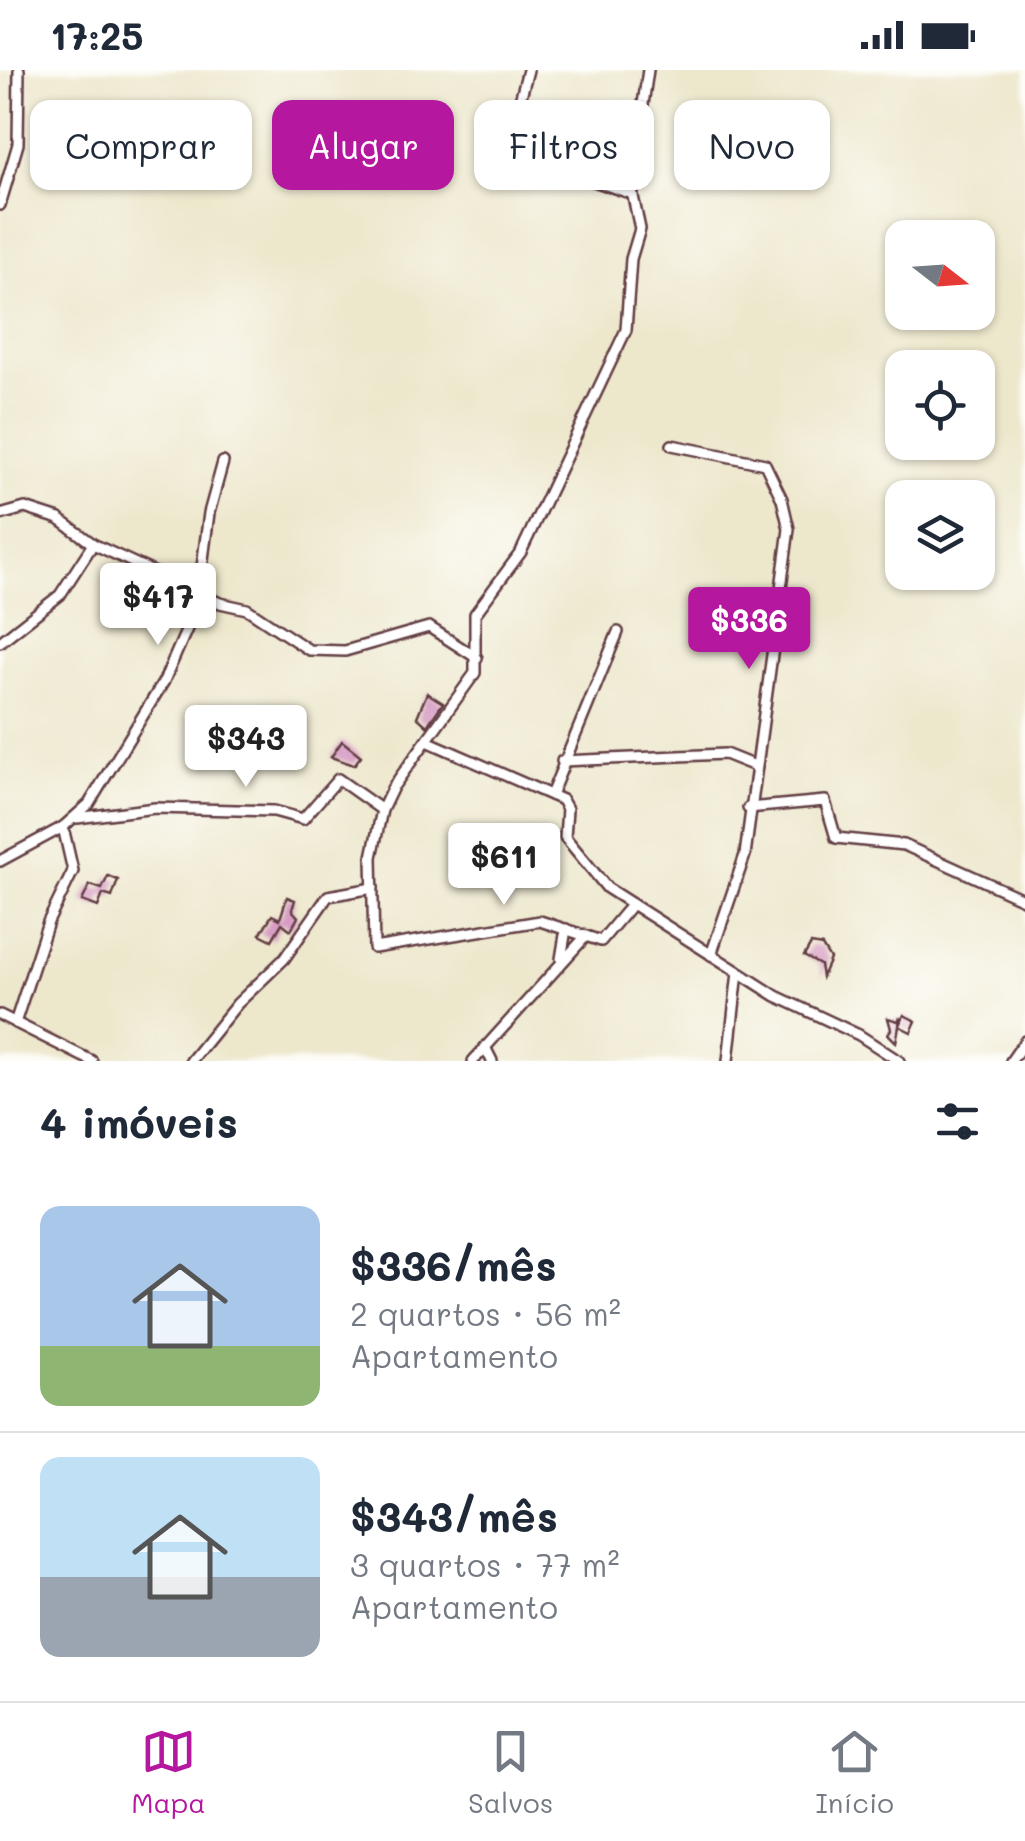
<!DOCTYPE html>
<html lang="pt">
<meta charset="utf-8">
<style>
body{margin:0;font-family:Mali,sans-serif;background:#f6f6f7;color:#1f2937;height:100vh;display:flex;flex-direction:column;font-size:38px;white-space:nowrap}
*{box-sizing:border-box;margin:0}
p{font-size:32px;color:#747a83}
.icon{flex:none;width:55px;height:55px;fill:none;stroke:currentColor;stroke-width:2;stroke-linecap:round;stroke-linejoin:round}
.map{position:relative;height:991px;overflow:hidden}
.details{display:flex;flex-direction:column;background:#fff;flex:1}
.details>*{flex:none}
.banner{position:absolute;left:30px;top:30px;width:965px;height:90px;display:flex;gap:20px}
.needle{width:65px;rotate:107deg}
.tools{position:absolute;left:885px;top:150px;display:grid;gap:20px}
.tools a{display:grid;place-items:center;width:110px;height:110px;border-radius:20px;background:#fff;box-shadow:0 2px 8px #0004;font-size:50px}
.price{position:absolute;translate:-50% -85px;padding:0 22px;border-radius:10px;background:#fff;color:#222;font-size:32px;line-height:65px;filter:drop-shadow(0 2px 5px #0008)}
.price::after{content:'';position:absolute;left:50%;top:60px;width:30px;height:22px;margin-left:-15px;background:inherit;clip-path:polygon(0 0,100% 0,50% 100%)}
.price.current{background:#b5179e;color:#fff}
ul{padding:0;list-style:none}
li{display:flex;align-items:center;gap:30px;height:250px;padding:0 40px}
li+li{border-top:2px solid #e0e1e3}
li span{display:grid;place-items:center;flex:none;width:280px;height:200px;border-radius:20px;color:#555}
li>.icon{margin-inline-start:auto}
span .icon{width:120px;height:120px;fill:#fffc;stroke-width:1}
li b{font-size:42px}
h2{display:flex;justify-content:space-between;align-items:center;height:120px;padding:0 40px;font-size:42px}
.chip{padding:0 35px;border-radius:20px;background:#fff;box-shadow:0 2px 8px #0004;font-size:35px;line-height:90px}
.chip.current{background:#b5179e;color:#fff}
.status{display:flex;justify-content:space-between;align-items:center;height:70px;padding:0 50px;background:#fff;direction:ltr}
.status svg{height:28px;fill:currentColor}
.dock{display:flex;justify-content:space-around;align-items:center;height:140px;border-top:2px solid #e0e1e3;background:#fff;font-size:28px;color:#747a83}
.dock a{display:grid;justify-items:center;gap:5px}
.dock .current{color:#b5179e}
.map>svg:first-child{display:block}
</style>
<div class="status"><b>17:25</b><svg viewBox="0 0 49 12"><path d="M0 12V9h3v3zM5 12V6h3v6zM10 12V3h3v9zM15 12V0h3v12zM26 1h20v11H26zM47 4h2v5h-2z"/></svg></div>
<div class="map">
<svg width="1025" height="991" viewBox="0 0 1025 991">
<rect width="100%" height="100%" fill="#fdfcf7"/>
<filter id="ink" filterUnits="userSpaceOnUse"><feTurbulence type="fractalNoise" baseFrequency=".01" numOctaves="2"/><feDisplacementMap in="SourceGraphic" scale="20" xChannelSelector="R" yChannelSelector="G"/><feConvolveMatrix kernelMatrix="1 2 1 2 8 2 1 2 1" color-interpolation-filters="sRGB"/></filter>
<filter id="wash" filterUnits="userSpaceOnUse"><feTurbulence type="fractalNoise" baseFrequency=".0048" numOctaves="4" result="noise"/><feDisplacementMap in="SourceGraphic" scale="40" xChannelSelector="R" yChannelSelector="G"/><feGaussianBlur stdDeviation="2.25" result="paint"/><feColorMatrix in="noise" values="0 0 0 0 0 0 0 0 0 0 0 0 0 0 0 0 0 1.4 0 .05"/><feComposite in="paint" operator="in"/></filter>
<g filter="url(#wash)">
<rect width="100%" height="100%" fill="#ede7cc"/>
<g id="blocks">
<g fill="#d698c3">
<polygon points="427,623 443,633 427,656 417,647"/>
<polygon points="342,671 361,686 354,695 331,687"/>
<polygon points="108,806 118,810 112,827 103,824 98,837 82,831 90,815 102,819"/>
<polygon points="287,827 295,830 292,840 298,847 291,860 282,853 272,870 260,864 272,845 280,849"/>
<polygon points="811,874 822,876 830,889 822,907 820,895 804,886"/>
<polygon points="904,945 916,951 911,962 899,956 896,972 888,964 891,959 888,948 898,951 900,947 899,955"/>
</g>
</g>
</g>
<g filter="url(#ink)">
<use href="#blocks" fill-opacity="0" stroke="#623d43" stroke-width="2.5"/>
<g fill="none" stroke-linecap="round" stroke-linejoin="round">
<defs>
<g id="street">
<polyline points="528,0 506,82 633,124"/>
<polyline points="0,135 18,74 19,0"/>
<polyline points="672,375 765,394 782,429 789,459 745,785 711,885"/>
<polyline points="0,445 25,438 59,449 93,474 220,533 247,539 309,580 345,581 429,557 477,588"/>
<polyline points="0,572 60,525 93,474"/>
<polyline points="427,671 562,730 567,739 565,767 607,818 776,926 859,965 899,991"/>
<polyline points="562,691 725,684 755,696"/>
<polyline points="551,725 618,562"/>
<polyline points="748,738 825,731 836,768 904,775 1025,830"/>
<polyline points="77,748 155,738 274,741 303,749 338,709 382,740"/>
<polyline points="0,791 63,757 89,734 164,611 197,536 209,443 223,392"/>
<polyline points="632,834 601,871 540,851 374,878 372,787 382,740 393,717 475,603 475,544 521,482 626,260 631,189 640,159 631,117 648,0"/>
<polyline points="561,889 566,859"/>
<polyline points="0,945 92,991"/>
<polyline points="15,953 48,852 73,801 63,757"/>
<polyline points="485,977 492,991"/>
<polyline points="191,991 237,934 284,889 328,826 373,818"/>
<polyline points="473,991 586,866"/>
<polyline points="728,991 738,902"/>
<polyline points="1011,991 1025,971"/>
</g>
</defs>
<use href="#street" stroke="#623d43" stroke-width="14"/>
<use href="#street" stroke="#fff" stroke-width="9"/>
</g>
</g>
</svg>
<div class="tools">
<a><svg class="needle" viewBox="-14 -14 28 28"><path d="M0-13l5 13h-10z" fill="#e53935"/><path d="M0 13l5-13h-10z" fill="#747a83"/></svg></a>
<a><svg class="icon" aria-label="locate" viewBox="0 0 24 24"><circle cx="12" cy="12" r="6"/><path d="M12 2v4M12 18v4M2 12h4M18 12h4"/></svg></a>
<a><svg class="icon" aria-label="layers" viewBox="0 0 24 24"><path d="M12 4l9 5-9 5-9-5zM3 14l9 5 9-5"/></svg></a>
</div>
<b class="price" style="left:158px;top:578px">$417</b>
<b class="price current" style="left:749px;top:602px">$336</b>
<b class="price" style="left:246px;top:720px">$343</b>
<b class="price" style="left:504px;top:838px">$611</b>
<div class="banner">
<a class="chip">Comprar</a>
<a class="chip current">Alugar</a>
<a class="chip">Filtros</a>
<a class="chip">Novo</a>
</div>
</div>
<section class="details">
<h2>4 imóveis<svg class="icon" aria-label="filters" viewBox="0 0 24 24"><path d="M4 7h16M4 17h16"/><circle cx="9" cy="7" r="2"/><circle cx="15" cy="17" r="2"/></svg></h2>
<ul>
<li><span style="background:linear-gradient(#a9c7e8 70%,#8fb573 0)"><svg class="icon" aria-label="home" viewBox="0 0 24 24"><path d="M3 11l9-7 9 7M6 9v11h12V9"/></svg></span><div><b>$336/mês</b><p>2 quartos · 56 m²</p><p>Apartamento</p></div></li>
<li><span style="background:linear-gradient(#bfe0f5 60%,#9aa5b1 0)"><svg class="icon" aria-label="home" viewBox="0 0 24 24"><path d="M3 11l9-7 9 7M6 9v11h12V9"/></svg></span><div><b>$343/mês</b><p>3 quartos · 77 m²</p><p>Apartamento</p></div></li>
</ul>
</section>
<nav class="dock">
<a class="current"><svg class="icon" aria-label="map" viewBox="0 0 24 24"><path d="M3 6l6-2 6 2 6-2v14l-6 2-6-2-6 2zM9 4v14M15 6v14"/></svg>Mapa</a>
<a><svg class="icon" aria-label="saved" viewBox="0 0 24 24"><path d="M7 4h10v16l-5-4-5 4z"/></svg>Salvos</a>
<a><svg class="icon" aria-label="home" viewBox="0 0 24 24"><path d="M3 11l9-7 9 7M6 9v11h12V9"/></svg>Início</a>
</nav>
